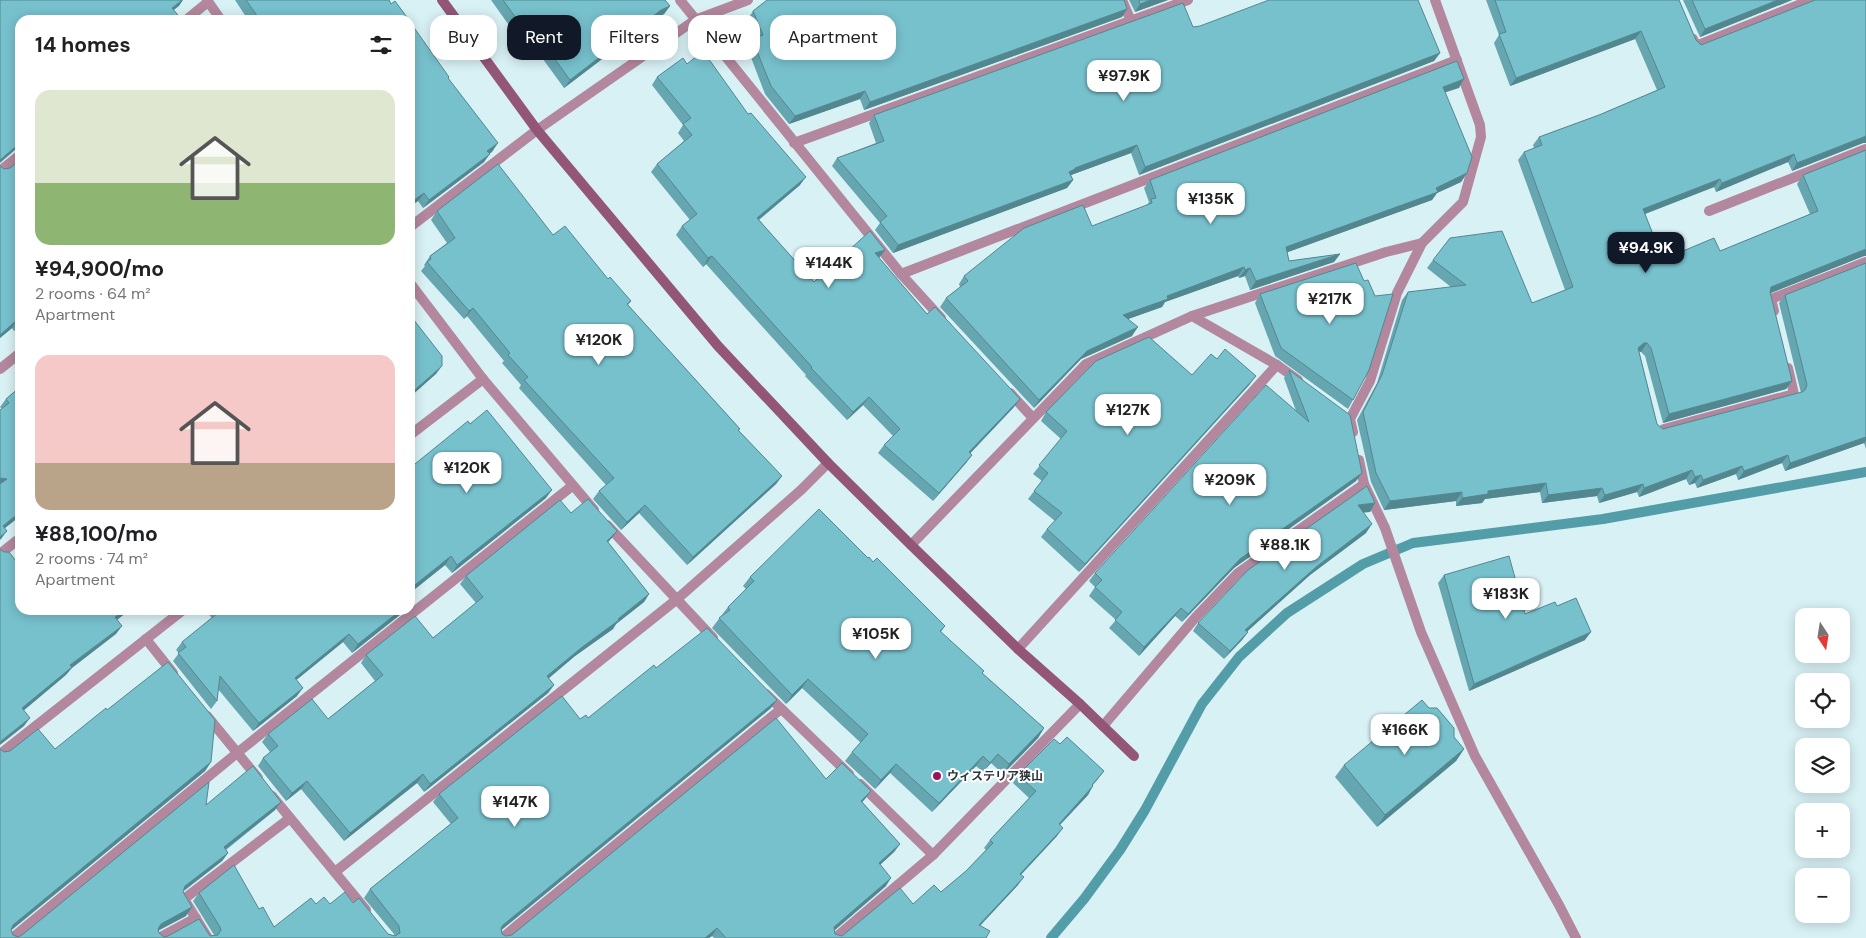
<!DOCTYPE html>
<meta charset="utf-8">
<style>
body{margin:0;font-family:"DM Sans","Noto Sans JP",sans-serif;background:#f2f2f2;color:#202124;height:100vh;display:flex;flex-direction:column;font-size:19px;white-space:nowrap}
*{box-sizing:border-box;margin:0}
p{font-size:16px;color:#757577}
.icon{flex:none;width:28px;height:28px;fill:none;stroke:currentColor;stroke-width:2;stroke-linecap:round;stroke-linejoin:round}
.map{position:relative;flex:1;overflow:hidden}
.side{position:absolute;left:15px;top:15px;width:400px;height:600px;display:flex;flex-direction:column;background:#fff;border-radius:15px;box-shadow:0 2px 12px #0003}
.side>*{flex:none}
.hud{position:absolute;left:430px;top:15px;width:475px;height:45px;display:flex;gap:10px}
.needle{width:32px;rotate:168deg}
.buttons{position:absolute;left:1795px;top:608px;display:grid;gap:10px}
.buttons a{display:grid;place-items:center;width:55px;height:55px;border-radius:10px;background:#fff;box-shadow:0 2px 12px #0003;font-size:25px}
.price{position:absolute;translate:-50% -42px;padding:0 11px;border-radius:10px;background:#fff;color:#222;font-size:16px;line-height:32px;filter:drop-shadow(0 1px 2px #0008)}
.price::after{content:'';position:absolute;left:50%;top:30px;width:15px;height:11px;margin-left:-8px;background:inherit;clip-path:polygon(0 0,100% 0,50% 100%)}
.price.current{background:#111827;color:#fff}
ul{padding:0;list-style:none}
li{display:grid;align-content:center;gap:10px;height:265px;padding:0 20px}
li span{display:grid;place-items:center;height:155px;border-radius:15px;color:#555}
li>.icon{margin-inline-start:auto}
span .icon{width:90px;height:90px;fill:#fffc;stroke-width:1}
li b{font-size:21px}
h2{display:flex;justify-content:space-between;align-items:center;height:60px;padding:0 20px;font-size:21px}
.tag{padding:0 18px;border-radius:15px;background:#fff;box-shadow:0 2px 12px #0003;font-size:18px;line-height:45px}
.tag.current{background:#111827;color:#fff}
.map>svg:first-child{display:block}
</style>
<div class="map">
<svg width="1866" height="938" viewBox="0 0 1866 938">
<rect width="100%" height="100%" fill="#d8f1f5"/>
<g fill="none" stroke-linecap="round" stroke-linejoin="round">
<polyline stroke="#539da8" stroke-width="10" points="1051,938 1084,899 1120,850 1145,810 1202,704 1239,657 1287,613 1363,564 1413,543 1603,519 1866,472"/>
<g stroke="#b3879d" stroke-width="10">
<polyline points="207,0 221,20"/>
<polyline points="680,0 901,274 941,318"/>
<polyline points="1122,0 1131,21"/>
<polyline points="186,20 208,2"/>
<polyline points="1693,39 1696,46 1811,0"/>
<polyline points="794,143 1188,0"/>
<polyline points="0,171 20,155"/>
<polyline points="1709,211 1866,149"/>
<polyline points="410,227 537,130 695,20 748,0"/>
<polyline points="901,274 1457,60"/>
<polyline points="410,283 483,379 594,510"/>
<polyline points="1774,311 1771,299 1866,262"/>
<polyline points="1192,316 1277,365 1298,380"/>
<polyline points="0,369 20,353"/>
<polyline points="1010,393 1033,418"/>
<polyline points="1664,429 1794,394 1788,368"/>
<polyline points="1353,432 1350,419 1370,381 1397,293 1422,243 1463,202 1481,137 1480,125 1435,0"/>
<polyline points="410,435 483,379"/>
<polyline points="1359,460 1364,484 1385,528 1421,632 1475,756 1559,905 1576,938"/>
<polyline points="607,525 713,638"/>
<polyline points="911,545 1086,364 1192,316 1386,252 1422,243"/>
<polyline points="0,554 20,538"/>
<polyline points="146,639 173,673"/>
<polyline points="1018,649 1277,365"/>
<polyline points="766,694 849,774"/>
<polyline points="207,716 258,778"/>
<polyline points="1103,726 1195,618 1238,573 1364,484"/>
<polyline points="0,754 183,610"/>
<polyline points="860,784 933,855"/>
<polyline points="272,796 366,910"/>
<polyline points="335,872 676,600 801,490 828,463"/>
<polyline points="12,938 237,753 572,486"/>
<polyline points="159,938 196,918"/>
<polyline points="208,938 184,899 290,818"/>
<polyline points="502,938 781,709"/>
<polyline points="835,938 933,855 1080,704"/>
</g>
<polyline stroke="#945677" stroke-width="10" points="442,0 537,130 718,346 828,463 911,545 1018,649 1080,704 1134,756"/>
</g>
<g fill="#66a6b0">
<polygon points="235,0 389,0 391,4 409,20 248,20"/>
<polygon points="491,0 665,0 670,6 664,14 656,18 564,88 529,40 523,45"/>
<polygon points="1129,0 1168,0 1135,12"/>
<polygon points="1486,0 1679,0 1696,40 1863,143 1792,171 1788,162 1716,192 1714,187 1645,214 1662,257 1720,251 1810,214 1797,184 1803,175 1864,256 1770,293 1792,381 1786,389 1663,423 1645,356 1641,352 1639,351 1657,424 1663,429 1801,393 1779,303 1785,295 1866,263 1866,449 1864,443 1785,471 1782,463 1738,480 1736,474 1697,488 1695,483 1689,485 1686,479 1639,497 1637,492 1599,503 1597,496 1542,503 1540,492 1485,499 1482,503 1456,506 1456,501 1384,510 1371,482 1357,420 1377,383 1402,300 1408,292 1451,287 1427,268 1433,260 1532,303 1565,290 1518,160 1524,152 1534,148 1533,145 1539,137 1599,115 1657,90 1635,39 1510,86 1494,43 1499,35"/>
<polygon points="1683,0 1792,0 1700,37"/>
<polygon points="1127,9 1122,17 864,110 860,99 789,124 765,94 747,47 752,39 755,38 748,19 753,11"/>
<polygon points="1193,27 1440,53 1434,61 1139,175 1131,153 1071,175 1073,180 1067,188 893,253 875,230 880,223 832,166 837,158 876,143 869,123 874,115"/>
<polygon points="687,64 800,185 759,220 814,282 879,258 927,314 1014,407 970,453 972,455 966,463 933,501 878,453 884,445 893,436 863,405 847,420 805,376 806,375 706,264 703,267 676,235 682,226 690,220 651,172 657,164 684,141 678,133 683,125 652,85 657,77"/>
<polygon points="448,79 492,152 489,153 484,162 423,208 418,201"/>
<polygon points="1459,88 1445,92 1467,173 1461,182 1437,193 1432,200 1287,252 1289,261 1340,254 1334,262 1250,290 1245,276 1239,278 1238,276 1165,302 1162,307 1128,319 1132,336 1081,359 1034,408 940,307 946,298 960,287 959,284 964,276 1147,205 1149,202 1144,188 1150,180"/>
<polygon points="20,160 20,326 14,331 12,328 0,338 0,166 4,169 10,168"/>
<polygon points="437,211 553,235 608,279 631,301 628,305 740,429 738,430 782,476 776,484 687,565 639,513 621,530 593,499 599,491 606,485 519,388 521,385 502,363 504,361 467,316 464,319 421,271 425,266 424,265 430,256 447,243 431,220"/>
<polygon points="1260,294 1353,400 1348,409 1275,356 1255,303"/>
<polygon points="1217,359 1250,384 1079,572 1041,537 1047,529 1055,521 1028,499 1042,481 1033,474 1061,439 1041,421 1046,412 1192,375"/>
<polygon points="1289,370 1362,473 1356,481 1234,568 1182,622 1175,616 1139,656 1109,628 1116,620 1089,596 1095,587 1089,581 1095,573 1296,411 1284,378"/>
<polygon points="20,387 20,516 5,528 1,539 2,409 0,407 6,399"/>
<polygon points="410,468 546,498 452,573 445,565 410,593"/>
<polygon points="1375,503 1370,512 1363,512 1366,533 1310,575 1247,631 1248,632 1242,640 1224,659 1193,631 1198,623"/>
<polygon points="571,513 617,531 608,542 649,594 644,602 616,624 613,629 575,656 548,678 554,685 548,693 424,792 417,783 344,841 301,789 286,801 258,766 263,758 270,752 262,742 268,734 328,719 375,681 361,663 366,655 433,638 476,603 460,584 466,576"/>
<polygon points="868,558 873,562 945,626 941,632 982,673 1044,728 1038,738 1003,774 991,763 983,772 976,766 932,812 890,773 875,789 845,761 852,752 861,743 802,688 786,704 712,628 728,607 746,589 743,586 750,577"/>
<polygon points="1444,575 1525,614 1557,606 1585,640 1469,691 1438,583"/>
<polygon points="205,610 403,610 401,614 352,653 343,642 296,680 297,696 253,731 218,689 217,701 211,709 173,661 179,653 176,650 182,642 212,618"/>
<polygon points="656,668 771,708 501,930 502,934 506,936 512,935 826,779 871,791 862,802 900,844 894,852 880,865 886,886 835,930 835,934 842,936 913,904 941,892 966,871 986,850 984,848 990,840 1029,798 1013,783 1018,775 1060,744 1104,771 1092,785 1088,795 1060,825 1057,836 1021,875 1018,885 980,926 986,938 714,938 712,936 709,938 0,938 4,752 55,749 107,710 211,762 205,771 11,930 13,935 18,937 22,935 206,805 275,810 226,850 228,853 222,861 183,891 186,916 158,931 159,933 164,937 214,935 193,901 199,893 259,909 274,927 316,904 353,903 388,934 394,936 394,934 364,898 370,889 451,824 433,802 439,794 580,719 588,718"/>
<polygon points="1464,749 1456,761 1377,827 1335,777 1344,765"/>
</g>
<g fill="#538790">
<polygon points="182,0 183,0 179,6 166,16 172,8"/>
<polygon points="1151,0 1168,0 1135,12 1140,4"/>
<polygon points="1778,0 1792,0 1700,37 1705,29"/>
<polygon points="670,6 664,14 656,18 564,88 570,80 661,10"/>
<polygon points="1127,9 1122,17 864,110 870,102"/>
<polygon points="1641,31 1635,39 1510,86 1516,78"/>
<polygon points="535,32 529,40 523,45 529,36"/>
<polygon points="1440,53 1434,61 1139,175 1145,167"/>
<polygon points="1464,79 1459,88 1437,95 1443,87"/>
<polygon points="865,91 860,99 789,124 795,116"/>
<polygon points="1866,136 1866,143 1863,143 1792,171 1797,163"/>
<polygon points="20,143 20,149 16,149 0,163 0,160"/>
<polygon points="498,143 492,152 482,159 487,151"/>
<polygon points="1137,145 1131,153 1071,175 1070,177 1069,172 1075,168"/>
<polygon points="490,154 484,162 423,208 429,200"/>
<polygon points="1794,154 1788,162 1716,192 1722,183"/>
<polygon points="1467,173 1461,182 1437,193 1432,200 1280,255 1286,247 1436,188"/>
<polygon points="806,177 800,185 751,226 757,218"/>
<polygon points="1720,179 1714,187 1637,217 1643,209"/>
<polygon points="1073,180 1067,188 893,253 898,245"/>
<polygon points="424,193 418,201 410,207 410,203"/>
<polygon points="1866,249 1866,256 1864,256 1766,295 1771,287"/>
<polygon points="885,250 879,258 875,253"/>
<polygon points="1340,254 1334,262 1250,290 1256,281"/>
<polygon points="712,256 706,264 703,267 708,258"/>
<polygon points="1244,267 1238,276 1165,302 1162,307 1117,323 1123,315 1167,296"/>
<polygon points="1250,268 1245,276 1239,278 1245,270"/>
<polygon points="473,308 467,316 464,319 469,311"/>
<polygon points="17,320 12,328 0,338 0,335"/>
<polygon points="20,322 20,326 14,331"/>
<polygon points="1138,327 1132,336 1081,359 1034,408 1039,400 1087,351"/>
<polygon points="1644,343 1647,343 1641,352 1638,351 1638,348"/>
<polygon points="442,366 436,374 410,397 410,394"/>
<polygon points="1256,376 1250,384 1079,572 1085,564"/>
<polygon points="1792,381 1786,389 1663,423 1669,414"/>
<polygon points="869,397 863,405 847,420 853,412"/>
<polygon points="1020,399 1014,407 963,461 969,452"/>
<polygon points="1866,437 1866,441 1864,443 1785,471 1790,463"/>
<polygon points="972,455 966,463 933,501 939,493"/>
<polygon points="1788,455 1782,463 1738,480 1744,471"/>
<polygon points="1742,466 1736,474 1697,488 1703,480"/>
<polygon points="1692,470 1686,479 1639,497 1644,488"/>
<polygon points="1362,473 1356,481 1234,568 1182,622 1188,614 1240,559"/>
<polygon points="1701,475 1695,483 1689,485 1695,477"/>
<polygon points="782,476 776,484 687,565 693,557"/>
<polygon points="0,478 7,479 0,487"/>
<polygon points="1546,483 1540,492 1485,499 1482,503 1456,506 1462,498 1488,491"/>
<polygon points="1643,484 1637,492 1599,503 1605,495"/>
<polygon points="1602,488 1597,496 1542,503 1548,495"/>
<polygon points="552,490 546,498 452,573 457,565"/>
<polygon points="1462,492 1456,501 1384,510 1390,501"/>
<polygon points="1375,503 1370,512 1352,514 1358,505"/>
<polygon points="645,505 639,513 621,530 627,522"/>
<polygon points="20,512 20,516 0,532 3,526"/>
<polygon points="1372,524 1366,533 1310,575 1240,638 1245,630 1316,567"/>
<polygon points="7,531 1,539 0,540 0,537"/>
<polygon points="617,531 611,539 601,549 607,541"/>
<polygon points="451,556 445,565 410,593 410,589"/>
<polygon points="649,594 644,602 616,624 613,629 575,656 541,685 547,676 581,648"/>
<polygon points="1181,608 1175,616 1139,656 1144,647"/>
<polygon points="125,610 130,610 109,626 115,617"/>
<polygon points="401,610 403,610 401,614 352,653 358,644"/>
<polygon points="122,626 116,634 72,668 66,675 16,717 22,708 70,665"/>
<polygon points="1248,632 1242,640 1224,659 1230,651"/>
<polygon points="1591,632 1585,640 1469,691 1474,684"/>
<polygon points="349,634 343,642 289,686 295,678"/>
<polygon points="808,679 802,688 786,704 792,695"/>
<polygon points="554,685 548,693 424,792 430,784"/>
<polygon points="303,688 297,696 253,731 259,723"/>
<polygon points="777,700 771,708 498,933 503,925"/>
<polygon points="30,718 24,726 0,745 0,742 1,741"/>
<polygon points="1044,728 1038,738 1003,774 1009,764"/>
<polygon points="1464,749 1456,761 1377,827 1385,815"/>
<polygon points="998,754 991,763 983,772 990,763"/>
<polygon points="983,756 976,766 932,812 939,803"/>
<polygon points="211,762 205,771 8,933 13,925"/>
<polygon points="896,764 890,773 875,789 881,780"/>
<polygon points="1104,771 1098,779 1086,793 1092,785"/>
<polygon points="423,774 417,783 344,841 350,833"/>
<polygon points="307,781 301,789 286,801 292,793"/>
<polygon points="1093,786 1088,795 1053,832 1059,824"/>
<polygon points="871,791 865,799 856,809 861,801"/>
<polygon points="281,802 275,810 218,855 224,847"/>
<polygon points="1063,828 1057,836 1014,882 1020,874"/>
<polygon points="900,844 894,852 873,871 879,863"/>
<polygon points="228,853 222,861 180,894 185,886"/>
<polygon points="1024,877 1018,885 973,933 979,925"/>
<polygon points="891,878 886,886 829,935 834,927"/>
<polygon points="192,907 186,916 155,932 161,924"/>
<polygon points="717,928 712,936 709,938 705,938"/>
</g>
<g fill="#77c1cd" stroke="#538790">
<polygon points="2,0 182,0 172,8 182,20 20,20 20,143 0,160 0,1"/>
<polygon points="246,0 389,0 391,4 395,1 409,20 260,20"/>
<polygon points="503,0 665,0 670,6 661,10 570,80 535,32 529,36"/>
<polygon points="767,0 1124,0 1127,9 870,102 865,91 795,116 771,86 752,39 763,35 753,11"/>
<polygon points="1139,0 1151,0 1140,4"/>
<polygon points="1269,0 1418,0 1440,53 1145,167 1137,145 1075,168 1075,169 1069,172 1073,180 898,245 880,222 887,216 837,158 884,141 874,115 1183,3 1193,27 1200,26"/>
<polygon points="1495,0 1679,0 1696,40 1701,45 1815,0 1866,0 1866,136 1797,163 1794,154 1722,183 1720,179 1643,209 1662,257 1671,254 1671,256 1714,238 1720,251 1818,211 1803,175 1866,150 1866,249 1771,287 1770,292 1792,381 1669,414 1651,348 1647,343 1644,343 1638,348 1657,424 1663,429 1802,392 1805,390 1807,385 1785,295 1866,263 1866,437 1790,463 1788,455 1744,471 1742,466 1703,480 1701,475 1695,477 1692,470 1644,488 1643,484 1605,495 1602,488 1548,495 1546,483 1488,491 1488,494 1462,498 1462,492 1390,501 1376,473 1363,412 1382,375 1408,292 1466,285 1433,260 1450,238 1502,231 1532,303 1573,287 1524,152 1542,145 1539,137 1599,115 1665,87 1641,31 1516,78 1499,34 1506,32"/>
<polygon points="1692,0 1778,0 1705,29"/>
<polygon points="410,22 449,77 448,78 498,143 487,151 490,154 429,200 424,193 410,203"/>
<polygon points="703,51 748,114 751,113 806,177 757,218 814,282 870,231 885,250 875,253 927,314 935,307 1020,399 969,452 972,455 939,493 884,445 900,429 869,397 853,412 811,368 812,367 712,256 708,258 682,226 697,214 657,164 692,135 683,124 691,118 657,77 683,58 687,64"/>
<polygon points="1457,61 1464,79 1443,87 1472,157 1467,173 1436,188 1438,192 1286,247 1289,261 1340,254 1256,281 1250,268 1245,270 1244,267 1167,296 1168,299 1123,315 1138,327 1087,351 1039,400 946,298 968,281 964,276 1024,228 1083,205 1092,226 1152,203 1151,199 1156,198 1150,180"/>
<polygon points="20,160 20,322 17,320 0,335 0,166 4,169 10,168"/>
<polygon points="498,164 553,235 565,226 608,279 610,277 631,301 627,304 740,429 738,430 782,476 693,557 645,505 627,522 599,491 614,478 524,380 528,377 508,355 510,353 473,308 469,311 427,262 431,259 430,256 455,238 437,211"/>
<polygon points="1356,263 1364,281 1368,280 1375,296 1393,294 1369,370 1353,400 1281,348 1260,294"/>
<polygon points="410,315 442,356 442,366 410,394"/>
<polygon points="1149,337 1192,375 1211,354 1217,359 1225,349 1256,376 1085,564 1047,529 1062,513 1034,491 1048,473 1039,465 1067,431 1046,412 1096,361"/>
<polygon points="1289,370 1350,415 1362,473 1240,559 1188,614 1181,608 1144,647 1115,620 1122,612 1095,587 1102,580 1095,573 1266,385 1309,422"/>
<polygon points="20,387 20,512 3,526 7,531 0,537 0,484 7,479 0,478 0,410 9,403 6,399"/>
<polygon points="487,410 552,490 457,565 451,556 410,589 410,468 468,421 470,424"/>
<polygon points="1367,486 1375,503 1358,505 1372,524 1316,567 1245,630 1248,632 1230,651 1198,623 1248,570"/>
<polygon points="588,499 617,531 607,541 649,594 618,619 619,620 581,648 547,676 554,685 430,784 423,774 350,833 307,781 292,793 263,758 278,746 268,734 312,699 328,719 383,675 366,655 415,616 433,638 483,597 466,576 560,500 571,513"/>
<polygon points="819,509 868,558 869,557 873,562 877,558 945,626 940,631 984,671 982,673 1044,728 1009,764 998,754 990,763 983,756 939,803 896,764 881,780 852,752 868,734 808,679 792,695 719,618 730,610 728,607 754,581 750,577"/>
<polygon points="0,549 1,550 4,552 9,552 20,566 20,610 125,610 115,617 122,626 70,665 72,667 22,708 30,718 1,741 0,744"/>
<polygon points="1509,556 1525,614 1555,602 1557,606 1576,598 1591,632 1474,684 1444,575"/>
<polygon points="218,610 401,610 358,644 349,634 295,678 303,688 259,723 220,676 217,701 178,653 186,647 182,642 219,612"/>
<polygon points="707,628 777,700 503,925 501,928 502,934 506,936 512,935 776,718 826,779 842,763 871,791 861,801 900,844 879,863 891,878 834,927 835,934 842,936 900,888 913,904 934,885 941,892 966,871 993,843 990,840 1036,791 1018,775 1054,739 1060,744 1067,737 1104,771 1092,785 1093,786 1059,824 1063,828 1020,874 1024,877 979,925 990,931 986,938 726,938 717,928 705,938 0,938 0,749 4,752 10,751 38,729 55,749 106,708 107,710 168,662 215,720 211,762 13,925 11,930 13,935 18,937 22,935 209,782 206,805 253,766 281,802 224,847 228,853 185,886 183,892 192,907 161,924 158,929 159,933 164,937 168,936 199,919 210,936 218,935 221,930 220,927 199,893 234,865 259,909 263,907 274,927 311,898 316,904 324,897 330,904 345,892 353,903 359,898 388,934 395,936 400,933 399,926 370,889 458,818 439,794 562,696 580,719 586,715 588,718 654,665 656,668"/>
<polygon points="1422,700 1429,708 1437,708 1454,728 1454,737 1464,749 1385,815 1344,765"/>
</g>
<circle fill="#971369" stroke="#fff" stroke-width="2" cx="937" cy="776" r="5"/>
<g text-anchor="middle" dominant-baseline="central" stroke-width="4" stroke-linejoin="round" paint-order="stroke">
<g font-size="12" font-weight="bold" fill="#293234" stroke="#fff" text-anchor="start">
<text x="947" y="776">ウィステリア狭山</text>
</g>
</g>
</svg>
<div class="buttons">
<a><svg class="needle" viewBox="-14 -14 28 28"><path d="M0-13l5 13h-10z" fill="#e53935"/><path d="M0 13l5-13h-10z" fill="#757577"/></svg></a>
<a><svg class="icon" aria-label="locate" viewBox="0 0 24 24"><circle cx="12" cy="12" r="6"/><path d="M12 2v4M12 18v4M2 12h4M18 12h4"/></svg></a>
<a><svg class="icon" aria-label="layers" viewBox="0 0 24 24"><path d="M12 4l9 5-9 5-9-5zM3 14l9 5 9-5"/></svg></a>
<a>+</a>
<a>−</a>
</div>
<b class="price" style="left:1124px;top:102px">¥97.9K</b>
<b class="price" style="left:1211px;top:225px">¥135K</b>
<b class="price current" style="left:1646px;top:274px">¥94.9K</b>
<b class="price" style="left:829px;top:289px">¥144K</b>
<b class="price" style="left:1330px;top:325px">¥217K</b>
<b class="price" style="left:599px;top:366px">¥120K</b>
<b class="price" style="left:1128px;top:436px">¥127K</b>
<b class="price" style="left:467px;top:494px">¥120K</b>
<b class="price" style="left:1230px;top:506px">¥209K</b>
<b class="price" style="left:1285px;top:571px">¥88.1K</b>
<b class="price" style="left:1506px;top:620px">¥183K</b>
<b class="price" style="left:876px;top:660px">¥105K</b>
<b class="price" style="left:1405px;top:756px">¥166K</b>
<b class="price" style="left:515px;top:828px">¥147K</b>
<div class="hud">
<a class="tag">Buy</a>
<a class="tag current">Rent</a>
<a class="tag">Filters</a>
<a class="tag">New</a>
<a class="tag">Apartment</a>
</div>
<section class="side">
<h2>14 homes<svg class="icon" aria-label="filters" viewBox="0 0 24 24"><path d="M4 7h16M4 17h16"/><circle cx="9" cy="7" r="2"/><circle cx="15" cy="17" r="2"/></svg></h2>
<ul>
<li><span style="background:linear-gradient(#dfe7d0 60%,#8fb573 0)"><svg class="icon" aria-label="home" viewBox="0 0 24 24"><path d="M3 11l9-7 9 7M6 9v11h12V9"/></svg></span><div><b>¥94,900/mo</b><p>2 rooms · 64 m²</p><p>Apartment</p></div></li>
<li><span style="background:linear-gradient(#f6c9c9 70%,#b9a48a 0)"><svg class="icon" aria-label="home" viewBox="0 0 24 24"><path d="M3 11l9-7 9 7M6 9v11h12V9"/></svg></span><div><b>¥88,100/mo</b><p>2 rooms · 74 m²</p><p>Apartment</p></div></li>
</ul>
</section>
</div>
